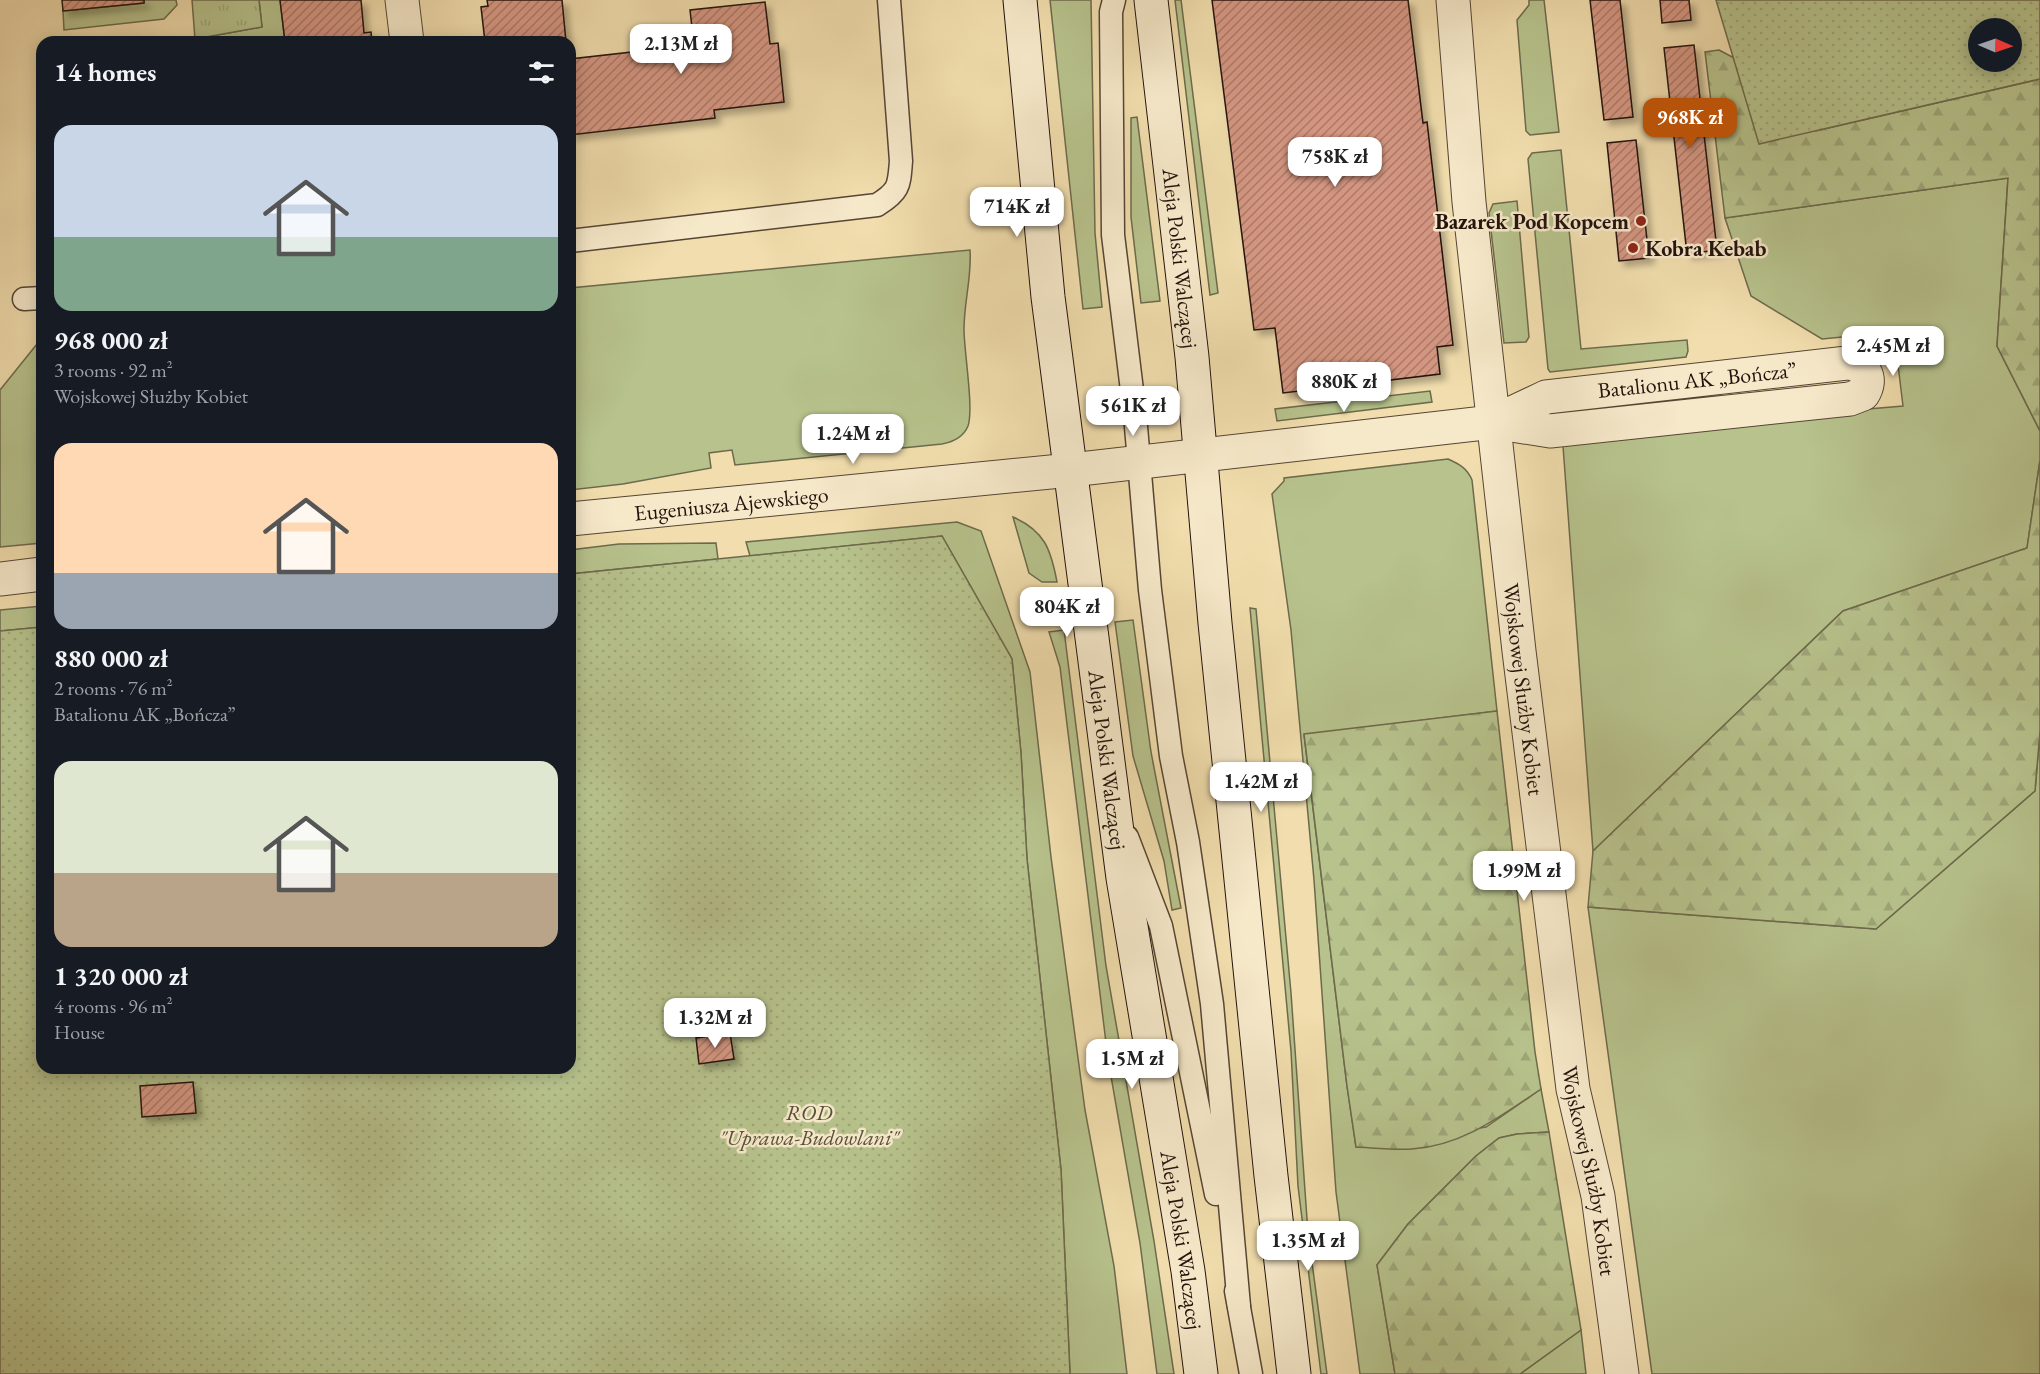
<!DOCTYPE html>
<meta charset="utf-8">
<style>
body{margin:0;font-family:"EB Garamond",serif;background:#242831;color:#f1f3f6;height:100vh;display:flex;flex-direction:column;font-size:22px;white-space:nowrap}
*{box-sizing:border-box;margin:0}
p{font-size:20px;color:#9ea1a6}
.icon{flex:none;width:33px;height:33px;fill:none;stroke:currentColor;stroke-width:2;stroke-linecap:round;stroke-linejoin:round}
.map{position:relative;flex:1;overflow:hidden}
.sheet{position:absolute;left:36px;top:36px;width:540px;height:1038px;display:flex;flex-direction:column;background:#171b24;border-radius:18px;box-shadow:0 3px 15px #0003}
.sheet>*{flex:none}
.needle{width:39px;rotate:92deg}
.fabs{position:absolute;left:1968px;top:18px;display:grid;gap:12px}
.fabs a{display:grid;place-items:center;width:54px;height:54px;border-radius:50%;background:#171b24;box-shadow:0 3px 15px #0003;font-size:30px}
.price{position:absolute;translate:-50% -51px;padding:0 14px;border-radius:12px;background:#fff;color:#222;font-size:20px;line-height:39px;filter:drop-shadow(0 2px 3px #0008)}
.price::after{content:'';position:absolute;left:50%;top:36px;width:18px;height:14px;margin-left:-9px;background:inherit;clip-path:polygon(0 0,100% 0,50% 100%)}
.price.on{background:#b45309;color:#fff}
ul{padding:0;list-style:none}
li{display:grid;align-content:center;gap:12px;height:318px;padding:0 18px}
li span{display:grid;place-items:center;height:186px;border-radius:18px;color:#555}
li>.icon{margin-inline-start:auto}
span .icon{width:108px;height:108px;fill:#fffc;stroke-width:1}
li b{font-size:26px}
h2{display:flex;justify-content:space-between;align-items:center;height:72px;padding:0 18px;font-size:26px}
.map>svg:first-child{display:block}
</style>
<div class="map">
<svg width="2040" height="1374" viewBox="0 0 2040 1374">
<defs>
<pattern id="forest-firs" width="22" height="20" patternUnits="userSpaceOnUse" patternTransform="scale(1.5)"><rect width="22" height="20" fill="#b7c28c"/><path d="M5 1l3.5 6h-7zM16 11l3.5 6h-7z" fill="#9da678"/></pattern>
<pattern id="park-tufts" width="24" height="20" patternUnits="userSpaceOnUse" patternTransform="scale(1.5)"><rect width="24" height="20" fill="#b7c28c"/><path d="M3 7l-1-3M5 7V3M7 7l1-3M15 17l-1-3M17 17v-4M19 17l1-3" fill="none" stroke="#9da678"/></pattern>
<pattern id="garden-dots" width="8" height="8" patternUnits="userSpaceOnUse" patternTransform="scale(1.5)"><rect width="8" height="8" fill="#b7c28c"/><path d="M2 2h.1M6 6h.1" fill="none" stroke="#9da678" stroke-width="1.8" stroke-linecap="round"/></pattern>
<pattern id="building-hatch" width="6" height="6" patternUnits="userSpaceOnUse" patternTransform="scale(1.5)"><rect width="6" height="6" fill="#d49681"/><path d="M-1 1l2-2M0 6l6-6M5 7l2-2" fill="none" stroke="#ac7968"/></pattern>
<filter id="shadow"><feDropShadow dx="5.5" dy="5.5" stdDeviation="3" flood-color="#0004"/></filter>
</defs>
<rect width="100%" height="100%" fill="#f1ddad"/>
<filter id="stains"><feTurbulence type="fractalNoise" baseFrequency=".00333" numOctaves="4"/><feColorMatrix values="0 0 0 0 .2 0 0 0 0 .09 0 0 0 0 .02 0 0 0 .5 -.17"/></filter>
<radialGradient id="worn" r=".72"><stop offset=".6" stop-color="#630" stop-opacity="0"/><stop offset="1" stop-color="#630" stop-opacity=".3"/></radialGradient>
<g fill="#b7c28c" stroke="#6d6a4c" stroke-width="1.5">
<polygon points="144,0 176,0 177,5 164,19 64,30 63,11 144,3"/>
<polygon points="259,0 280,0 285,42 196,42 195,39 262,27"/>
<polygon points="1050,0 1091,0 1095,233 1102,307 1083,309"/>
<polygon points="1175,0 1181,0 1218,293 1210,295"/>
<polygon points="1529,0 1544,0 1559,132 1530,135 1526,131 1517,20 1529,5"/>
<polygon points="1137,117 1160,301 1141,303 1131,217 1131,118"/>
<polygon points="1561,150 1581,349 1687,340 1688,351 1686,357 1550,372 1548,369 1528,159 1532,153"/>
<polygon points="2008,178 1997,346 2040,431 2040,460 2027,548 1843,611 1593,851 1563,446 1797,415 1903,406 1894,332 1822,339 1751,296 1725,218"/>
<polygon points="1517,201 1529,337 1526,342 1504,343 1489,213 1493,204"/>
<path d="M970 250C972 276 964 302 964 329 964 352 974 408 968 426 963 438 953 442 942 444L735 465 732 450 709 453 711 468 623 484 570 490V288Z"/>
<polygon points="37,344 42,344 42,543 0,547 0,390"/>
<polygon points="1430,391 1432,402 1277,421 1275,409"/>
<path d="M1448 459C1459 464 1467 468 1472 480L1497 711 1304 735 1347 1086 1356 1147 1486 1127 1541 1089 1549 1132 1517 1134 1499 1138 1476 1156 1408 1224 1377 1265 1395 1374H1360L1336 1192 1314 880 1291 630 1272 494 1284 481V478Z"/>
<path d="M1013 517C1045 531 1051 550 1057 582H1042L1029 573Z"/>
<polygon points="957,522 981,531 1030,672 1051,857 1085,1110 1114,1266 1127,1374 1070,1374 1061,1170 1027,859 1021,753 1012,659 942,536 750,556 746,542"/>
<polygon points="716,543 718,559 570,574 570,550 619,544"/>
<polygon points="42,606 42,627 0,631 0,610"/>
<polygon points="1250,608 1256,609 1291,993 1308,1233 1327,1374 1321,1374 1298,1186 1291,1051"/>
<polygon points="1133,620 1151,752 1181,908 1172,910 1164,861 1133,756 1115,622"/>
<polygon points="1064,630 1106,966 1154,1241 1174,1374 1157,1374 1140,1243 1108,1059 1060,667 1049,632"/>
<polygon points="2040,731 2040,1374 1652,1374 1588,907 1876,929 2035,791"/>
<polygon points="1581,1330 1586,1374 1520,1374"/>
</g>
<g fill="url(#forest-firs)" stroke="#6d6a4c" stroke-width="1.5">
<polygon points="1719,50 1798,92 1816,131 2040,79 2040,431 1997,346 2008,178 1725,218 1705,52"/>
<polygon points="2040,460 2040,731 2035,791 1876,929 1588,907 1593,851 1843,611 2027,548"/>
<path d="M1497 711 1535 1052 1541 1089C1501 1116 1462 1146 1412 1149 1394 1150 1375 1148 1356 1147L1347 1086 1304 734Z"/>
<polygon points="1549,1132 1581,1330 1520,1374 1395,1374 1377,1265 1408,1224 1476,1156 1499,1138 1517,1134"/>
</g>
<polygon fill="url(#park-tufts)" stroke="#6d6a4c" stroke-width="1.5" points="192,0 259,0 262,27 195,39"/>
<g fill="url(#garden-dots)" stroke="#6d6a4c" stroke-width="1.5" fill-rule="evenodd">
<path d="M1716 0H2040V79L1759 144ZM1978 28H2012V62H1978Z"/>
<polygon points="942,536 1012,659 1021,753 1027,859 1061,1170 1070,1374 0,1374 0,631 42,627 42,1068 570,1068 570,574"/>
</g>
<g fill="url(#building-hatch)" stroke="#23120c" stroke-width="1.5" filter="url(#shadow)">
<polygon points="62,0 144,0 144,3 63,11"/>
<polygon points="280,0 361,0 364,33 371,32 372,42 285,42"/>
<polygon points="487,0 562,0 566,42 516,42 516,40 485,42 481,7 488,6"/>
<polygon points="1212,0 1408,0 1423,123 1427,122 1453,345 1437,347 1440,374 1283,393 1275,328 1254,330"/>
<polygon points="1590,0 1620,0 1633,117 1604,120"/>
<polygon points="1660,0 1689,0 1691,20 1662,23"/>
<polygon points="765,2 770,44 778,43 784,102 714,110 715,118 570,135 570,59 694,45 690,10"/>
<polygon points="1694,45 1717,250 1687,254 1664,48"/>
<polygon points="1636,140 1649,258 1619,261 1607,143"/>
<polygon points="730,1033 734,1059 699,1064 696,1038"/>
<polygon points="193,1082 196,1113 142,1117 140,1086"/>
</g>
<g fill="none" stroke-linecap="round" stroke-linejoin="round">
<defs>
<g id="lane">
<polyline points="1114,0 1111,12 1113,235 1135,415 1150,590 1171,756 1188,842 1212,1004 1239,1306"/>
<path d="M570 241 877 205C900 191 899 185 901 161L889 0"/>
<polyline points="24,299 42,298"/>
<polyline points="1127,837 1161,926 1216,1194"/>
<polyline points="1236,1291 1251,1374"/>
</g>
<g id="street">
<polyline points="402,0 407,42"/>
<path id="s1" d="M1453 0 1469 202 1519 651 1573 1089 1598 1196 1622 1374"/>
<path id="s2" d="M570 519 1071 470 1493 422 1550 431 1850 399 1863 394C1873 379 1865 364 1847 363L1546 397 1493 422"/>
<polyline points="0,579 42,574"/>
</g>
<g id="secondary">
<path id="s3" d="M1020 0 1048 297 1123 878 1188 1271 1201 1374"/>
<path id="s4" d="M1151 0 1192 357 1215 623 1271 1176 1294 1374"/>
</g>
</defs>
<use href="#lane" stroke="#564534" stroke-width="25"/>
<use href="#street" stroke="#564534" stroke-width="35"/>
<use href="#secondary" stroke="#23120c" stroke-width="35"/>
<use href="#lane" stroke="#f6e9ca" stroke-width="22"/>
<use href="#street" stroke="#f6e9ca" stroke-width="33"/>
<use href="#secondary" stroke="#f6e9ca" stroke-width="33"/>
</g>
<g fill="#8f2418" stroke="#f6e9ca" stroke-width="2">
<circle cx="1641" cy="221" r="6"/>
<circle cx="1633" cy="248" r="6"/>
</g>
<g text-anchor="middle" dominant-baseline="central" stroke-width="5" stroke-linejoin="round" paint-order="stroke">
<g font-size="22" font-weight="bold" fill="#23120c" stroke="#f6e9ca" text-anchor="end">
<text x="1629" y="221">Bazarek Pod Kopcem</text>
<text x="1645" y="248" text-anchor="start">Kobra Kebab</text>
</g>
<g font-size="22" fill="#23120c" stroke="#f6e9ca">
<text stroke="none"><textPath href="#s4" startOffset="260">Aleja Polski Walczącej</textPath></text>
<text transform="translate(1697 380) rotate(-6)">Batalionu AK „Bończa”</text>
<text stroke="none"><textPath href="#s2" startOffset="162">Eugeniusza Ajewskiego</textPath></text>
<text stroke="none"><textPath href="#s1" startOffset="693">Wojskowej Służby Kobiet</textPath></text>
<text stroke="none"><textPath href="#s3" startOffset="765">Aleja Polski Walczącej</textPath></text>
<text stroke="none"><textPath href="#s1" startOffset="1179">Wojskowej Służby Kobiet</textPath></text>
<text stroke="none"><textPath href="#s3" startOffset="1251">Aleja Polski Walczącej</textPath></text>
</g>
<g font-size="22" font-style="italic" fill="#575039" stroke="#f6e9ca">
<text x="809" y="1112">ROD<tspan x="809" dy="25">"Uprawa-Budowlani"</tspan></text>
</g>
</g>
<rect width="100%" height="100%" filter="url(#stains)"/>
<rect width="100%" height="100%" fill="url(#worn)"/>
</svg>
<div class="fabs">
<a><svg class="needle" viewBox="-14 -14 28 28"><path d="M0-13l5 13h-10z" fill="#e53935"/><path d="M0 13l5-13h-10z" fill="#9ea1a6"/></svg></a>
</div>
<b class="price" style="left:681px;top:75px">2.13M zł</b>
<b class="price on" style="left:1690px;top:149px">968K zł</b>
<b class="price" style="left:1335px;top:188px">758K zł</b>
<b class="price" style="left:1017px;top:238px">714K zł</b>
<b class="price" style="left:1893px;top:377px">2.45M zł</b>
<b class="price" style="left:1344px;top:413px">880K zł</b>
<b class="price" style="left:1133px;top:437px">561K zł</b>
<b class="price" style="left:853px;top:465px">1.24M zł</b>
<b class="price" style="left:1067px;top:638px">804K zł</b>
<b class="price" style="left:1261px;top:813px">1.42M zł</b>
<b class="price" style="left:1524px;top:902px">1.99M zł</b>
<b class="price" style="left:715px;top:1049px">1.32M zł</b>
<b class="price" style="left:1132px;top:1090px">1.5M zł</b>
<b class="price" style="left:1308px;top:1272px">1.35M zł</b>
<section class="sheet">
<h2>14 homes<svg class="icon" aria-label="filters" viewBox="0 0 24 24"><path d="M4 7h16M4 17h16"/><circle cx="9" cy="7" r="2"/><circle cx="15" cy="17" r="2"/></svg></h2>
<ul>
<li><span style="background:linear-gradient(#c9d6e8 60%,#7fa58c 0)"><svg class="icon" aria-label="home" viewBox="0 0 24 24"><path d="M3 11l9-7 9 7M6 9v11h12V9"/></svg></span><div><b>968 000 zł</b><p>3 rooms · 92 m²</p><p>Wojskowej Służby Kobiet</p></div></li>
<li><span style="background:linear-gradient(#ffd9b3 70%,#9aa5b1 0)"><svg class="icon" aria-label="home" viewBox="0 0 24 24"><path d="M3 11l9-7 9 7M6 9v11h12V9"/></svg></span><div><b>880 000 zł</b><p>2 rooms · 76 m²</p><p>Batalionu AK „Bończa”</p></div></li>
<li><span style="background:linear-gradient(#dfe7d0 60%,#b9a48a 0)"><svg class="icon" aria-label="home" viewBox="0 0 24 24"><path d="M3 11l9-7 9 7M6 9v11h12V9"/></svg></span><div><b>1 320 000 zł</b><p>4 rooms · 96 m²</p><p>House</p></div></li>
</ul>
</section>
</div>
